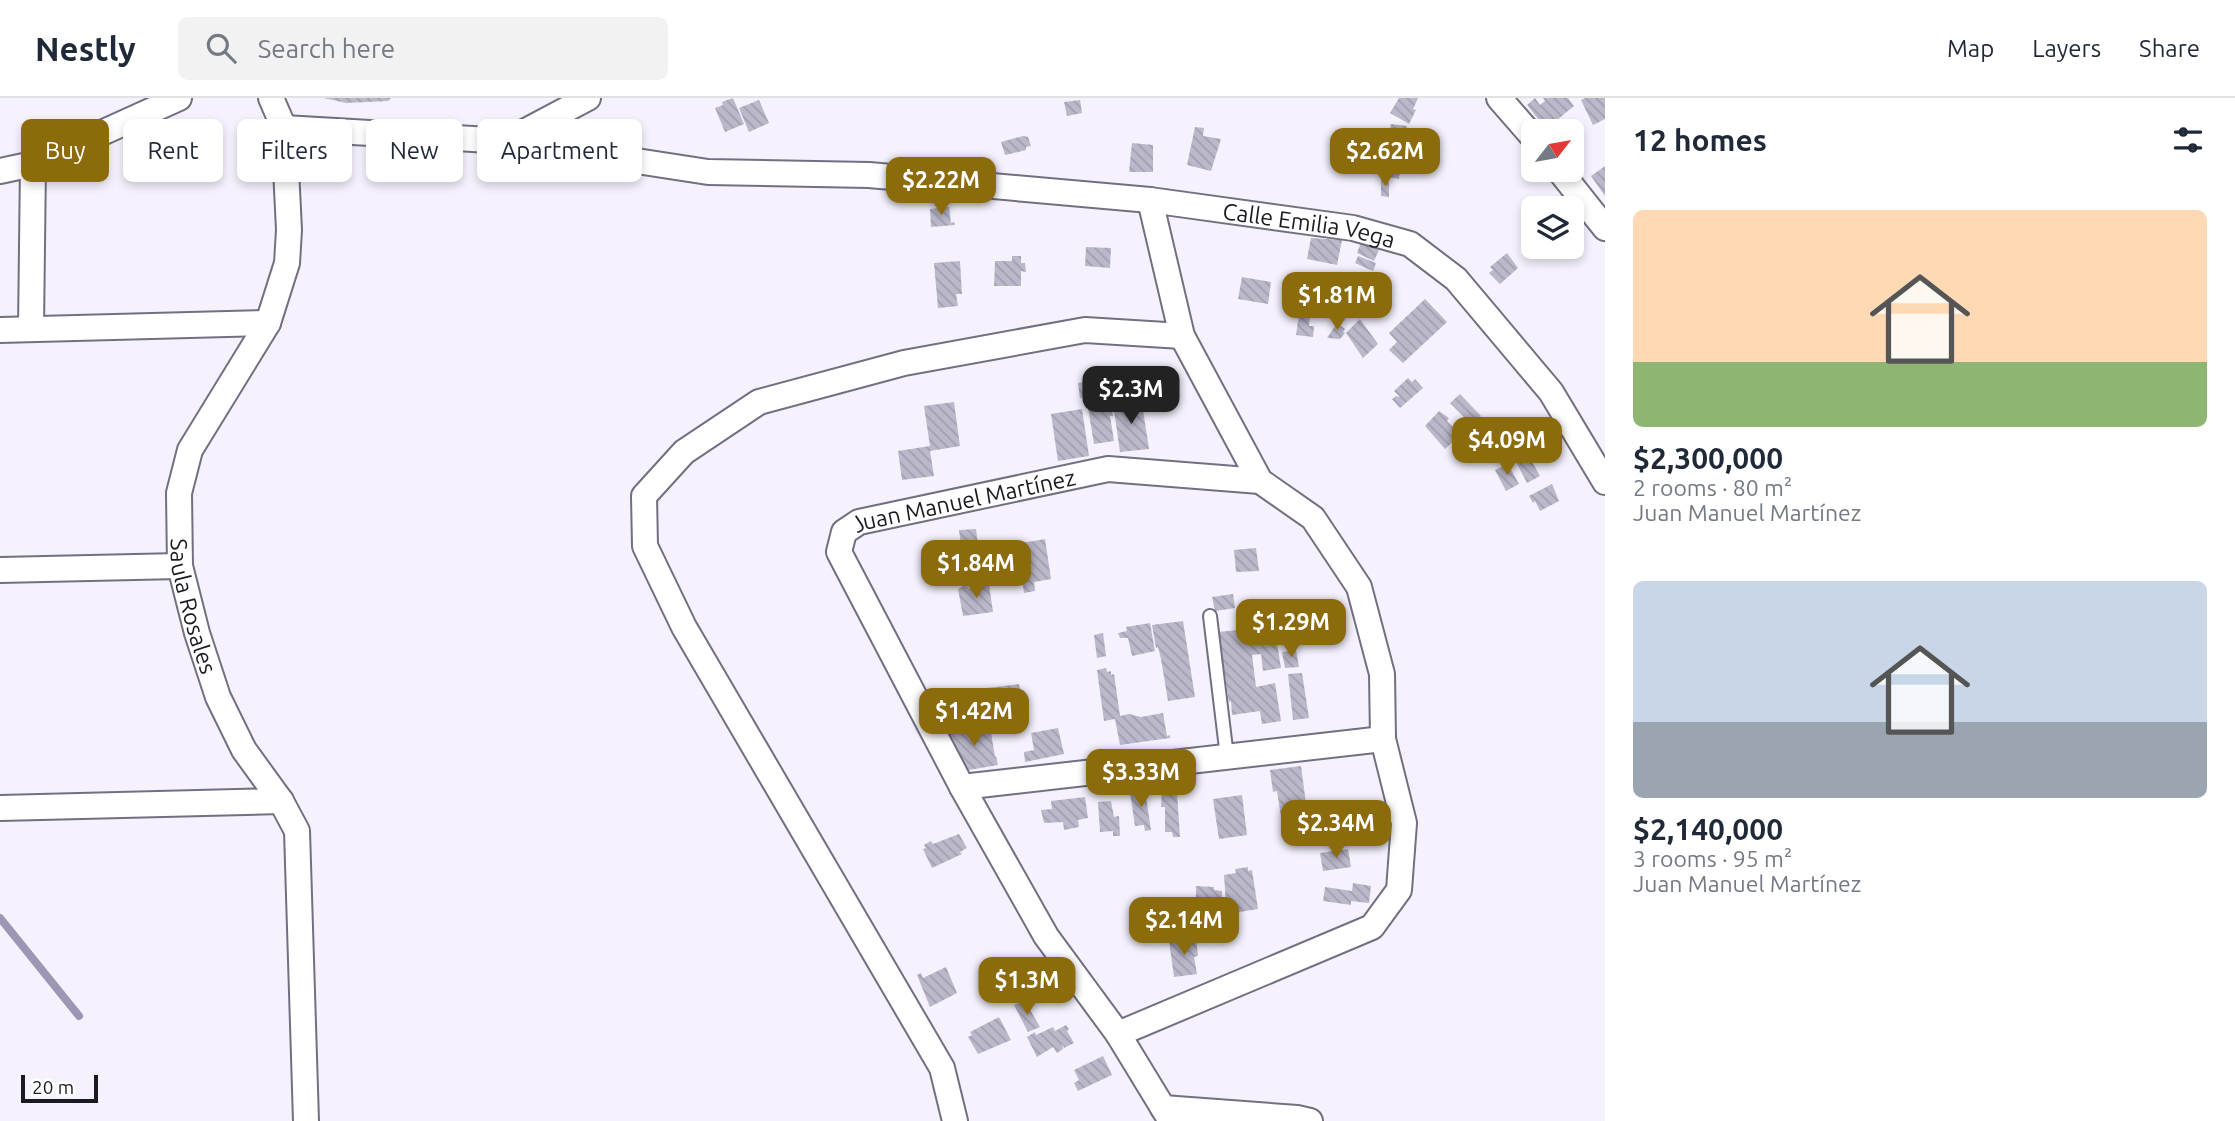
<!DOCTYPE html>
<meta charset="utf-8">
<style>
body{margin:0;font-family:Ubuntu,sans-serif;background:#f2f2f3;color:#1f2937;height:100vh;display:flex;flex-direction:column;font-size:26px;white-space:nowrap}
*{box-sizing:border-box;margin:0}
p{font-size:23px;color:#747a83}
.icon{flex:none;width:38px;height:38px;fill:none;stroke:currentColor;stroke-width:2;stroke-linecap:round;stroke-linejoin:round}
.map{position:relative;flex:1;overflow:hidden}
.drawer{display:flex;flex-direction:column;background:#fff;width:630px}
.drawer>*{flex:none}
.banner{position:absolute;left:21px;top:21px;width:665px;height:63px;display:flex;gap:14px}
.needle{width:46px;rotate:59deg}
.buttons{position:absolute;left:1521px;top:21px;display:grid;gap:14px}
.buttons a{display:grid;place-items:center;width:63px;height:63px;border-radius:10px;background:#fff;box-shadow:0 4px 10px #0003;font-size:35px}
.scale{position:absolute;left:21px;bottom:18px;width:77px;box-sizing:border-box;padding-left:7px;border:4px solid #1c1a21;border-top:0;font-size:19px;line-height:24px;white-space:nowrap;color:#1c1a21;-webkit-text-stroke:5px #fff;paint-order:stroke}
.price{position:absolute;translate:-50% -60px;padding:0 16px;border-radius:14px;background:#8c6b0c;color:#fff;font-size:23px;line-height:46px;filter:drop-shadow(0 2px 4px #0008)}
.price::after{content:'';position:absolute;left:50%;top:42px;width:21px;height:16px;margin-left:-10px;background:inherit;clip-path:polygon(0 0,100% 0,50% 100%)}
.price.current{background:#222;color:#fff}
ul{padding:0;list-style:none}
li{display:grid;align-content:center;gap:14px;height:371px;padding:0 28px}
li span{display:grid;place-items:center;height:217px;border-radius:10px;color:#555}
li>.icon{margin-inline-start:auto}
span .icon{width:126px;height:126px;fill:#fffc;stroke-width:1}
li b{font-size:30px}
h2{display:flex;justify-content:space-between;align-items:center;height:84px;padding:0 28px;font-size:30px}
.tag{padding:0 24px;border-radius:10px;background:#fff;box-shadow:0 4px 10px #0003;font-size:24px;line-height:63px}
.tag.current{background:#8c6b0c;color:#fff}
header{display:flex;align-items:center;gap:42px;box-sizing:border-box;height:98px;padding:0 35px;background:#fff;border-bottom:2px solid #e0e1e3}
header strong{font-size:33px}
nav{display:flex;gap:38px;margin-inline-start:auto;font-size:24px}
.search{width:490px;height:63px;background:#f2f2f3;display:flex;align-items:center;gap:18px;box-sizing:border-box;padding:0 24px;border-radius:10px;color:#747a83;font-size:26px}
main{display:flex;flex:1;min-height:0}
.map>svg:first-child{display:block}
</style>
<header>
<strong>Nestly</strong>
<div class="search"><svg class="icon" aria-label="search" viewBox="0 0 24 24"><circle cx="10" cy="10" r="6"/><path d="M15 15l6 6"/></svg>Search here</div>
<nav><a>Map</a><a>Layers</a><a>Share</a></nav>
</header>
<main>
<div class="map">
<svg width="1605" height="1023" viewBox="0 0 1605 1023">
<defs>
<pattern id="building-back-hatch" width="6" height="6" patternUnits="userSpaceOnUse" patternTransform="scale(1.75)"><rect width="6" height="6" fill="#bcb8cb"/><path d="M-1 5l2 2M0 0l6 6M5-1l2 2" fill="none" stroke="#a19eae"/></pattern>
</defs>
<rect width="100%" height="100%" fill="#f5f2fe"/>
<g fill="none" stroke-linecap="round" stroke-linejoin="round">
<polyline stroke="#9d96b4" stroke-width="8" points="0,820 79,918"/>
</g>
<g fill="url(#building-back-hatch)">
<polygon points="324,0 391,0 388,3 346,5"/>
<polygon points="733,0 744,26 725,34 715,10 723,7 722,4"/>
<polygon points="1399,0 1418,0 1413,11 1416,12 1409,26 1390,15"/>
<polygon points="1535,0 1540,7 1545,3 1543,0 1568,0 1574,8 1546,31 1527,7"/>
<polygon points="1585,0 1605,0 1605,21 1593,27 1581,2"/>
<polygon points="759,2 769,25 749,34 739,10"/>
<polygon points="1080,2 1082,15 1067,18 1064,4"/>
<polygon points="1391,26 1407,28 1402,51 1410,53 1409,61 1411,61 1409,73 1400,70 1399,81 1379,77"/>
<polygon points="1195,29 1204,30 1203,38 1221,41 1211,73 1187,67"/>
<polygon points="1023,38 1028,39 1031,48 1026,49 1026,52 1005,57 1001,44"/>
<polygon points="1132,45 1153,47 1153,74 1129,74"/>
<polygon points="1605,68 1605,98 1591,78"/>
<polygon points="1381,82 1389,82 1389,99 1381,98"/>
<polygon points="949,109 951,125 954,124 955,127 931,129 930,111"/>
<polygon points="1311,140 1342,142 1337,167 1307,161"/>
<polygon points="1361,144 1379,152 1374,163 1357,155"/>
<polygon points="1086,149 1111,150 1110,170 1085,168"/>
<polygon points="1507,155 1518,170 1500,186 1489,175 1493,172 1490,169"/>
<polygon points="1012,158 1021,158 1021,165 1025,165 1026,174 1021,173 1021,188 994,188 995,163 1012,163"/>
<polygon points="1358,158 1376,165 1373,173 1355,165"/>
<polygon points="960,163 962,196 956,196 958,208 938,210 934,165"/>
<polygon points="1367,178 1383,189 1374,201 1359,189"/>
<polygon points="1242,179 1271,184 1268,206 1238,201"/>
<polygon points="1305,179 1334,184 1332,203 1341,205 1338,220 1301,213"/>
<polygon points="1355,190 1373,205 1360,218 1343,201"/>
<polygon points="1425,201 1447,224 1403,265 1389,252 1397,244 1389,235"/>
<polygon points="1299,216 1310,217 1309,228 1314,228 1313,239 1296,237"/>
<polygon points="1360,221 1378,246 1363,260 1346,235"/>
<polygon points="1337,225 1345,231 1343,234 1345,235 1340,241 1327,240"/>
<polygon points="1408,280 1412,284 1415,281 1423,290 1400,310 1392,301 1396,298 1400,299 1394,293"/>
<polygon points="1109,281 1109,283 1117,282 1118,290 1110,291 1113,308 1111,308 1113,318 1110,318 1114,343 1094,346 1088,310 1086,310 1084,299 1080,300 1078,285"/>
<polygon points="1460,296 1481,318 1472,327 1450,305"/>
<polygon points="1141,299 1149,351 1120,354 1114,312 1121,311 1119,302"/>
<polygon points="954,304 960,348 930,353 934,378 902,382 898,353 930,348 924,308"/>
<polygon points="1082,311 1089,358 1058,363 1051,316"/>
<polygon points="1439,313 1449,320 1447,323 1460,337 1445,351 1425,328"/>
<polygon points="1526,353 1540,378 1527,385 1514,360"/>
<polygon points="1508,366 1519,386 1506,393 1495,372"/>
<polygon points="1552,386 1559,403 1540,413 1535,403 1533,405 1529,398"/>
<polygon points="976,431 978,447 961,447 959,432"/>
<polygon points="1045,441 1051,481 1034,484 1035,493 1024,495 1016,446"/>
<polygon points="1256,450 1259,473 1236,474 1234,452"/>
<polygon points="985,483 989,486 993,514 963,518 958,491 965,487 970,491 978,489 977,486"/>
<polygon points="1233,496 1235,510 1215,513 1212,499"/>
<polygon points="1253,517 1262,517 1265,524 1277,522 1281,545 1277,545 1281,570 1263,573 1261,556 1252,557 1256,589 1275,585 1281,623 1262,626 1260,613 1232,617 1231,603 1229,604 1218,534 1248,531 1246,521"/>
<polygon points="1183,523 1195,599 1168,603 1161,561 1158,549 1156,550 1152,527"/>
<polygon points="1150,525 1155,553 1132,558 1128,540 1120,540 1118,535 1127,533 1126,529"/>
<polygon points="1103,535 1106,558 1097,560 1094,537"/>
<polygon points="1296,552 1299,569 1285,570 1282,554"/>
<polygon points="1106,570 1107,574 1111,573 1111,577 1114,576 1120,618 1129,616 1141,619 1163,615 1167,638 1170,637 1170,640 1120,647 1115,621 1104,623 1097,572"/>
<polygon points="1302,575 1309,620 1293,622 1288,576"/>
<polygon points="1019,586 1022,604 1001,607 1001,612 983,616 981,604 966,609 963,593"/>
<polygon points="990,628 995,659 996,658 998,667 963,673 946,635"/>
<polygon points="1058,630 1064,656 1025,664 1024,654 1034,652 1031,635"/>
<polygon points="1301,668 1309,728 1283,732 1277,693 1273,694 1270,672"/>
<polygon points="1145,692 1151,732 1145,733 1144,727 1135,728 1130,694"/>
<polygon points="1162,695 1177,695 1180,739 1173,739 1172,734 1165,734 1165,709 1161,709"/>
<polygon points="1242,697 1247,737 1219,741 1213,701"/>
<polygon points="1085,699 1088,720 1078,722 1079,729 1064,732 1063,724 1044,725 1041,712 1052,711 1051,703"/>
<polygon points="1353,702 1355,731 1325,734 1323,706"/>
<polygon points="1111,703 1114,719 1119,718 1120,738 1113,738 1113,733 1100,734 1098,704"/>
<polygon points="1318,705 1319,721 1310,723 1308,707"/>
<polygon points="959,736 967,750 960,754 962,756 932,770 923,751 926,750 924,747 931,743 933,746"/>
<polygon points="1348,751 1351,769 1323,773 1320,755"/>
<polygon points="1248,769 1248,773 1252,772 1258,811 1233,815 1232,806 1226,807 1224,777 1236,775 1235,771"/>
<polygon points="1353,785 1371,788 1369,805 1351,803 1351,807 1323,803 1325,789 1352,793"/>
<polygon points="1196,788 1214,789 1214,792 1222,793 1222,831 1197,835 1194,816 1196,816"/>
<polygon points="1196,839 1198,858 1194,859 1197,876 1174,879 1169,843"/>
<polygon points="946,869 957,895 930,909 917,877 921,875 923,880"/>
<polygon points="1025,903 1040,929 1028,934 1014,907"/>
<polygon points="999,919 1011,942 978,956 968,939 972,937 970,934"/>
<polygon points="1066,927 1069,931 1067,933 1074,945 1064,950 1062,945 1063,951 1057,955 1053,949 1037,959 1027,939 1035,934 1036,937 1053,929 1055,933"/>
<polygon points="1103,958 1112,977 1078,993 1074,985 1079,982 1074,972"/>
</g>
<g fill="none" stroke-linecap="round" stroke-linejoin="round">
<defs>
<polyline id="service" points="1210,518 1227,659"/>
<g id="minor">
<path id="s1" d="M271 0 284 30 289 132 287 165 268 225 190 352 179 395 180 468 197 535 218 599 244 652 281 703 297 733 306 1023"/>
<polyline points="1499,0 1533,39"/>
<path id="s2" d="M284 30 507 43 708 74 869 77 1150 102 1353 130 1410 146 1456 181 1551 294 1605 384"/>
<polyline points="507,43 588,0"/>
<polyline points="1559,72 1605,130"/>
<polyline points="0,73 33,66 179,0"/>
<polyline points="31,231 33,66"/>
<polyline points="0,232 268,225"/>
<polyline points="0,472 180,468"/>
<polyline points="962,689 1383,641"/>
<polyline points="0,710 281,703"/>
<polyline points="1118,936 1372,829 1399,792 1404,725 1383,641 1382,576 1359,489 1313,420 1260,383 1182,238 1150,102"/>
<polyline points="1163,1010 1297,1020 1310,1023"/>
<polyline points="955,1023 942,970 684,529 645,448 644,398 684,354 759,304 904,265 1085,232 1182,238"/>
<path id="s3" d="M1171 1023 1118 936 1046 838 962 689 839 454 844 434 859 424 1108 371 1260 383"/>
</g>
</defs>
<use href="#service" stroke="#736f80" stroke-width="16"/>
<use href="#minor" stroke="#736f80" stroke-width="28"/>
<use href="#service" stroke="#fff" stroke-width="12"/>
<use href="#minor" stroke="#fff" stroke-width="24"/>
</g>
<g text-anchor="middle" dominant-baseline="central" stroke-width="5" stroke-linejoin="round" paint-order="stroke">
<g font-size="23" fill="#1c1a21" stroke="#fff">
<text stroke="none"><textPath href="#s2" startOffset="1031">Calle Emilia Vega</textPath></text>
<text stroke="none"><textPath href="#s3" startOffset="805">Juan Manuel Martínez</textPath></text>
<text stroke="none"><textPath href="#s1" startOffset="539">Saula Rosales</textPath></text>
</g>
</g>
</svg>
<div class="buttons">
<a><svg class="needle" viewBox="-14 -14 28 28"><path d="M0-13l5 13h-10z" fill="#e53935"/><path d="M0 13l5-13h-10z" fill="#747a83"/></svg></a>
<a><svg class="icon" aria-label="layers" viewBox="0 0 24 24"><path d="M12 4l9 5-9 5-9-5zM3 14l9 5 9-5"/></svg></a>
</div>
<div class="scale">20 m</div>
<b class="price" style="left:1385px;top:90px">$2.62M</b>
<b class="price" style="left:941px;top:119px">$2.22M</b>
<b class="price" style="left:1337px;top:234px">$1.81M</b>
<b class="price current" style="left:1131px;top:328px">$2.3M</b>
<b class="price" style="left:1507px;top:379px">$4.09M</b>
<b class="price" style="left:976px;top:502px">$1.84M</b>
<b class="price" style="left:1291px;top:561px">$1.29M</b>
<b class="price" style="left:974px;top:650px">$1.42M</b>
<b class="price" style="left:1141px;top:711px">$3.33M</b>
<b class="price" style="left:1336px;top:762px">$2.34M</b>
<b class="price" style="left:1184px;top:859px">$2.14M</b>
<b class="price" style="left:1027px;top:919px">$1.3M</b>
<div class="banner">
<a class="tag current">Buy</a>
<a class="tag">Rent</a>
<a class="tag">Filters</a>
<a class="tag">New</a>
<a class="tag">Apartment</a>
</div>
</div>
<section class="drawer">
<h2>12 homes<svg class="icon" aria-label="filters" viewBox="0 0 24 24"><path d="M4 7h16M4 17h16"/><circle cx="9" cy="7" r="2"/><circle cx="15" cy="17" r="2"/></svg></h2>
<ul>
<li><span style="background:linear-gradient(#ffd9b3 70%,#8fb573 0)"><svg class="icon" aria-label="home" viewBox="0 0 24 24"><path d="M3 11l9-7 9 7M6 9v11h12V9"/></svg></span><div><b>$2,300,000</b><p>2 rooms · 80 m²</p><p>Juan Manuel Martínez</p></div></li>
<li><span style="background:linear-gradient(#c9d6e8 65%,#9aa5b1 0)"><svg class="icon" aria-label="home" viewBox="0 0 24 24"><path d="M3 11l9-7 9 7M6 9v11h12V9"/></svg></span><div><b>$2,140,000</b><p>3 rooms · 95 m²</p><p>Juan Manuel Martínez</p></div></li>
</ul>
</section>
</main>
